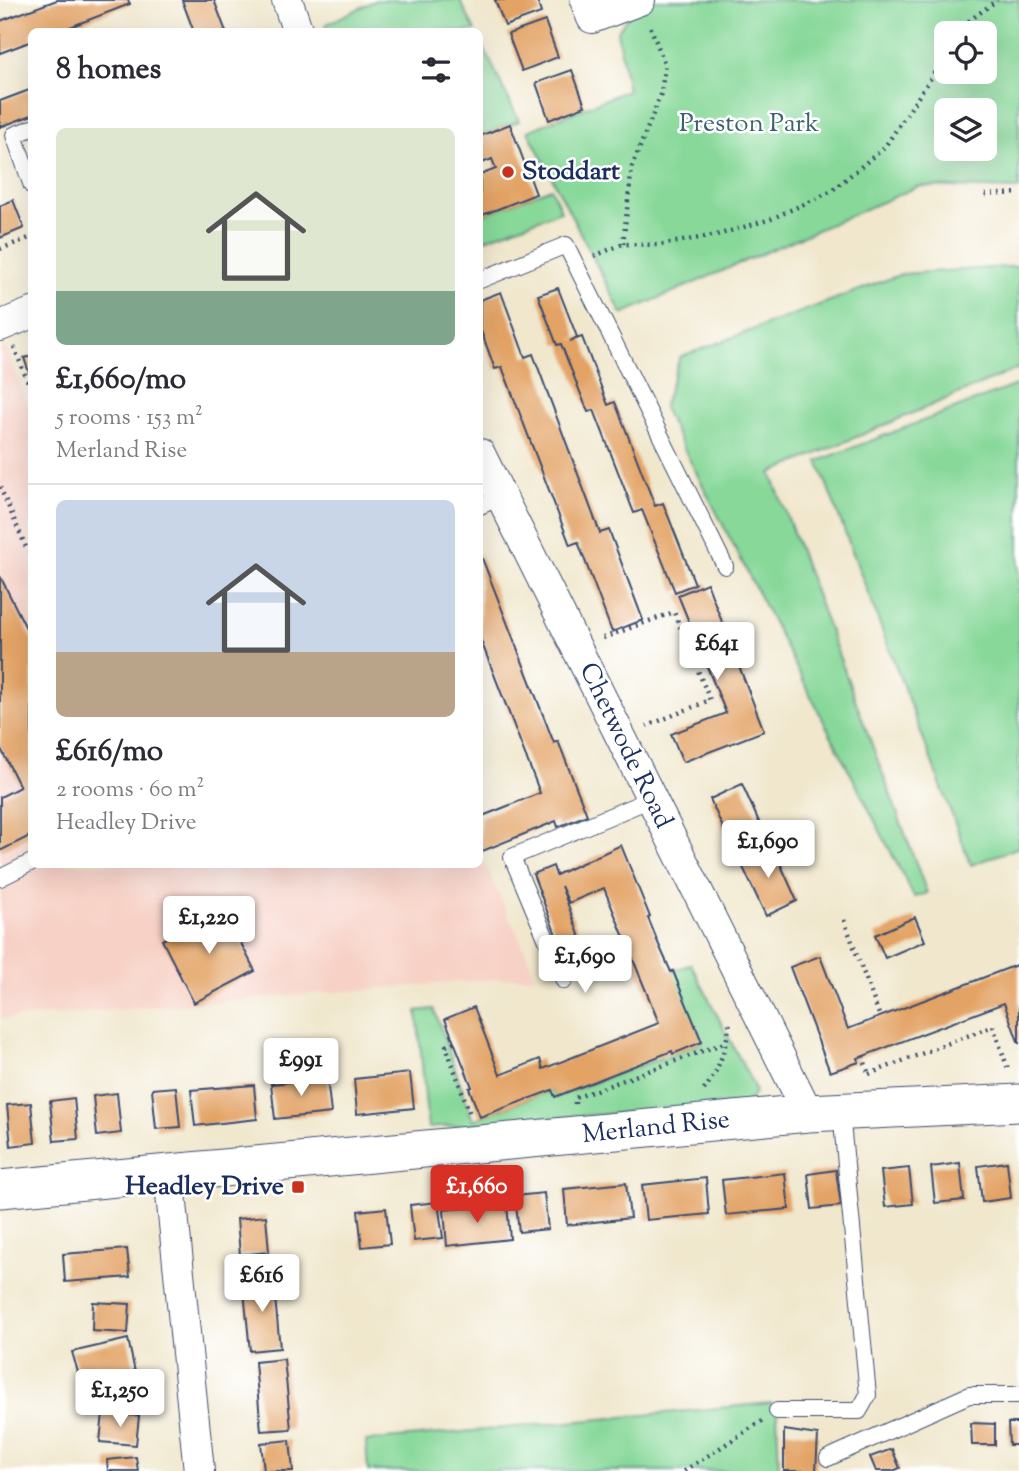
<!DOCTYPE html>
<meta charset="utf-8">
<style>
body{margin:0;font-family:"Sorts Mill Goudy",serif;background:#f2f2f3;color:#2b2b33;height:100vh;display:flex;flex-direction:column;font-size:26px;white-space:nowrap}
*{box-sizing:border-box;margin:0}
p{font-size:23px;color:#7c7c81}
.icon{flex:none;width:38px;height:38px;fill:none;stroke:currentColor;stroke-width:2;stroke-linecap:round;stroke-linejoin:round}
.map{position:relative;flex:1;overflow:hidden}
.drawer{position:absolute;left:28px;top:28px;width:455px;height:840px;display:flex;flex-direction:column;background:#fff;border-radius:10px;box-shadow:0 7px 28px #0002}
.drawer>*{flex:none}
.buttons{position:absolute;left:934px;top:21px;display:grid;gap:14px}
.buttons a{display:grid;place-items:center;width:63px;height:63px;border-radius:10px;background:#fff;box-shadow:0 7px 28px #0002;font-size:35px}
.price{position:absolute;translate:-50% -60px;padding:0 16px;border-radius:7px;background:#fff;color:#222;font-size:23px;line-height:46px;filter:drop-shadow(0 2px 4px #0008)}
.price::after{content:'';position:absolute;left:50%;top:42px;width:21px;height:16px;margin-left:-10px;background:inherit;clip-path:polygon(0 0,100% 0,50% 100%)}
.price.current{background:#d93025;color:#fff}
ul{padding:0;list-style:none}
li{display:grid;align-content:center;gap:14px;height:371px;padding:0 28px}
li+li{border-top:2px solid #e1e1e2}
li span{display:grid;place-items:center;height:217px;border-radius:10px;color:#555}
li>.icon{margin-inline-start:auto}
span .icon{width:126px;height:126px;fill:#fffc;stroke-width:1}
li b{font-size:30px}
h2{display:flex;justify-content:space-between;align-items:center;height:84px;padding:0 28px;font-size:30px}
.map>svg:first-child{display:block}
</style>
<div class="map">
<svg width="1019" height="1471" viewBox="0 0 1019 1471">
<rect width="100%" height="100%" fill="#fff"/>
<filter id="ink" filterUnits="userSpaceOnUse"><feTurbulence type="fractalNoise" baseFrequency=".0143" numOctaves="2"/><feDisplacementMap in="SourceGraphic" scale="14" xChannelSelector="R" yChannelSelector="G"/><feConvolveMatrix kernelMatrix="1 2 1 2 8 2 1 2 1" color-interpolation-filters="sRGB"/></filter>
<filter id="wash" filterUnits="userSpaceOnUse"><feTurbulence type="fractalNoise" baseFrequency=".00686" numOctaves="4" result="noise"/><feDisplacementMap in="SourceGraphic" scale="28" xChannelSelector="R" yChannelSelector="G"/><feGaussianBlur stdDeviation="1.57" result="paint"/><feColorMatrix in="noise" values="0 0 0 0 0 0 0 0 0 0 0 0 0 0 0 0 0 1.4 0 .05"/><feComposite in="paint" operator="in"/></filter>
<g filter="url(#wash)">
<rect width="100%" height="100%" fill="#f0e7cc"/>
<polygon fill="#f7d1c6" points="6,347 31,413 32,864 480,864 480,854 529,959 535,976 0,1019 0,350"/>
<g fill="#87d899" stroke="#51847c" stroke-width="2" fill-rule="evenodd">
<polygon points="376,0 460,0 475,31 326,31 325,25"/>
<path d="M640 0H1019V189L919 186 622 314 528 131 628 90 617 32ZM947 33H985V72H947ZM947 110H985V149H947Z"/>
<polygon points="480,40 519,121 480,136"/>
<polygon points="551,188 561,211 480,241 480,216"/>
<polygon points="1019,266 1019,368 771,473 927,893 914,897 663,408 680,357 902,274"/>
<polygon points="1019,384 1019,847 971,865 818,461"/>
<polygon points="691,964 755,1089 754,1095 747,1103 428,1128 417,1011 434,1009 473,1120 552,1090 555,1097 702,1043 671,972"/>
<polygon points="771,1403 777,1411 779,1471 368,1471 366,1441"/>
</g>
<g id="blocks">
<g fill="#e3a365">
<polygon points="57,0 128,0 130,4 57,32 32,32 32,41 0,53 0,21"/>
<polygon points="182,0 214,0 226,32 194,32"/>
<polygon points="495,0 537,0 541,13 505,26"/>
<polygon points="545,21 558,57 522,71 508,34"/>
<polygon points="572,70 585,106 549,120 536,83"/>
<polygon points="32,89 32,115 0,127 0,101"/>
<polygon points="510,124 536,194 480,216 480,175 496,169 492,159 482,163 480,156 480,136"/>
<polygon points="13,200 24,228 0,238 0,206"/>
<polygon points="558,288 577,337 570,341 582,337 608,405 615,402 655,506 663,503 695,584 675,592 642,510 634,513 594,410 588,412 561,344 557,345 538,295"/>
<polygon points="501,292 525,357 533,354 600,533 609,530 643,620 612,632 578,542 570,545 502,367 495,369 480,328 480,300"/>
<polygon points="32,356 32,377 31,378 24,358"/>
<polygon points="480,553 554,743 558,741 587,815 558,827 556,821 480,852 480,817 540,793 480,638"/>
<polygon points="0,576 32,640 32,835 0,851 0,797 20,787 0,747"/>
<polygon points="707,583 764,731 683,762 671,734 726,713 678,595"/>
<polygon points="742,784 768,842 736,857 710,799"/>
<polygon points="771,843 797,901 766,916 739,859"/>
<polygon points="621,845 650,917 648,918 659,945 671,972 673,971 702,1042 673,1054 672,1051 555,1097 552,1090 480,1117 469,1088 472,1087 445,1019 474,1007 500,1075 540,1059 543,1069 659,1023 604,888 569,903 561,886 581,940 561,948 533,874 553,866 556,875"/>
<polygon points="224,909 255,971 194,1003 162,940"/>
<polygon points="915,917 925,941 885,958 875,935"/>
<polygon points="820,956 848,1029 1019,964 1019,1044 1004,1003 858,1058 859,1062 830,1072 790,967"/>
<polygon points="410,1073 414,1108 357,1114 354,1079"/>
<polygon points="327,1078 331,1113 275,1119 271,1084"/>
<polygon points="254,1085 257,1119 195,1126 191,1090"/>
<polygon points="176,1087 180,1127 156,1129 152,1089"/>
<polygon points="117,1093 121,1133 97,1136 93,1096"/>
<polygon points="74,1098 78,1139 54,1141 50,1101"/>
<polygon points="31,1103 35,1143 11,1146 7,1105"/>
<polygon points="1007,1162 1011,1198 982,1202 978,1166"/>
<polygon points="960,1163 964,1200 935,1203 931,1167"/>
<polygon points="909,1168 913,1204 885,1207 881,1171"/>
<polygon points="836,1170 841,1206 812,1209 808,1174"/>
<polygon points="785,1173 789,1209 726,1215 722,1180"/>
<polygon points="706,1178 709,1214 646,1220 642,1185"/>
<polygon points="626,1183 630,1218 567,1225 564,1189"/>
<polygon points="544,1193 548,1229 519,1232 515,1196"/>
<polygon points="438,1202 443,1238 414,1241 410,1205"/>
<polygon points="507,1204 510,1239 447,1246 444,1210"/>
<polygon points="386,1208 390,1244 362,1247 358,1211"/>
<polygon points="266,1216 269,1252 240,1255 237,1219"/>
<polygon points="127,1249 130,1277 65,1282 63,1254"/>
<polygon points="273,1278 280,1348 250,1351 243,1281"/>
<polygon points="93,1302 130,1304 128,1333 92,1331"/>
<polygon points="128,1339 139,1391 85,1396 72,1352"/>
<polygon points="284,1359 291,1429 261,1431 255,1362"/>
<polygon points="103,1413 139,1416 136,1445 100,1442"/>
<polygon points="971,1423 995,1424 995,1445 972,1445"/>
<polygon points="1008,1423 1019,1423 1019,1445 1009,1445"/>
<polygon points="784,1430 818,1435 816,1471 784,1471"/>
<polygon points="290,1440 293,1471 264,1471 261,1443"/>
<polygon points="892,1449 900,1468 893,1471 876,1471 870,1457"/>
<polygon points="136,1457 138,1471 108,1471 107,1460"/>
</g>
</g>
</g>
<g filter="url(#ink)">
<use href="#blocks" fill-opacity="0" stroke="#3b4b6e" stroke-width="2"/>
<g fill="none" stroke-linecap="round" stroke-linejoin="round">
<defs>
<g id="service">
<polyline points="32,128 14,135 32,186"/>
<polyline points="480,280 566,245 725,566"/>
<polyline points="480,506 500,497"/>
<polyline points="0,878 32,862"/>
<polyline points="564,981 512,857 651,799"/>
<polyline points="777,1411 859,1411 868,1395 841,1112"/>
<polyline points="828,1458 969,1395 1019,1395"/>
</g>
<g id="minor">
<polyline points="287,0 298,32"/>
<polyline points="585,0 592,18 640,0"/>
<polyline points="0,326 32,313"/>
<polyline points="480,454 808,1113"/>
<polyline points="169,1174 199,1471"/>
</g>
<polyline id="tertiary" points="0,1189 808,1113 1019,1103"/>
</defs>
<use href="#service" stroke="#3b4b6e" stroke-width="18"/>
<use href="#minor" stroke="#3b4b6e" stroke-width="32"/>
<use href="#tertiary" stroke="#3b4b6e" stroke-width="39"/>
<g stroke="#3b4b6e" stroke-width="4.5" stroke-dasharray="2 5" stroke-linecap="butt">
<polyline points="961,33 969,21 997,0"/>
<polyline points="480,160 481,159"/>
<polyline points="985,195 1019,193"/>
<polyline points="623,244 632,167 661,94 665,65 650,26"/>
<polyline points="0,249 32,237"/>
<polyline points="594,256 623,244 659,245 717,235 771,219 830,192 884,148 947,54"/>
<polyline points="14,347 32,392"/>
<polyline points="0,487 26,547 32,555"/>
<polyline points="603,638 674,612 710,700 647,726"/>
<polyline points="844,920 880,1017"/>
<polyline points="454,1042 446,1046 470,1114"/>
<polyline points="863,1056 869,1075"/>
<polyline points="869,1074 993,1026 1009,1072"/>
<path d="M704 1090C720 1069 726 1047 730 1021"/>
<polyline points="575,1104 575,1098 727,1042"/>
<polyline points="684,1471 762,1421"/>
</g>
<use href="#service" stroke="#fff" stroke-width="16"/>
<use href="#minor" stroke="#fff" stroke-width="30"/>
<use href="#tertiary" stroke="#fff" stroke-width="37"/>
</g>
</g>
<g fill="#c8321e" stroke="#fff" stroke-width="2.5">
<circle cx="508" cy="172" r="7"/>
<rect x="291" y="1180" width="14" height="14" rx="3.5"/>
</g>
<g text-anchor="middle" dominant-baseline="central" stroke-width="5" stroke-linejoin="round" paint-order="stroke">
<g font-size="26" fill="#3b6270" stroke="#fff">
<text x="749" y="124">Preston Park</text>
</g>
<g font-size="26" font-weight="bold" fill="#1b2f5e" stroke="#fff" text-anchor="start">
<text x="522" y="172">Stoddart</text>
<text x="284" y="1187" text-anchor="end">Headley Drive</text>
</g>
<g font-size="26" fill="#1b2f5e" stroke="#fff">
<text transform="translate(625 746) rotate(64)">Chetwode Road</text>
<text transform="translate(656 1128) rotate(-6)">Merland Rise</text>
</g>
</g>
</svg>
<div class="buttons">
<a><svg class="icon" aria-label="locate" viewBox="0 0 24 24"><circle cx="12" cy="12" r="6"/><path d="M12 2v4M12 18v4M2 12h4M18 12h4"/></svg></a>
<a><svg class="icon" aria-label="layers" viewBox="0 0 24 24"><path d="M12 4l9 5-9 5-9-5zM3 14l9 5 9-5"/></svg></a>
</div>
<b class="price" style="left:717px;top:682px">£641</b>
<b class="price" style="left:768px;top:880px">£1,690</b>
<b class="price" style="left:209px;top:956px">£1,220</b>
<b class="price" style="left:585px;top:995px">£1,690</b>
<b class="price" style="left:301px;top:1098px">£991</b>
<b class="price current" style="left:477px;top:1225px">£1,660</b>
<b class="price" style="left:262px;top:1314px">£616</b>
<b class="price" style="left:120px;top:1429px">£1,250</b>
<section class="drawer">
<h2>8 homes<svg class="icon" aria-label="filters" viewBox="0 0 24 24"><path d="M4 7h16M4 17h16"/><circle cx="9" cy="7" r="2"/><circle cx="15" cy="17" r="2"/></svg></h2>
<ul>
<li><span style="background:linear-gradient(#dfe7d0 75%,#7fa58c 0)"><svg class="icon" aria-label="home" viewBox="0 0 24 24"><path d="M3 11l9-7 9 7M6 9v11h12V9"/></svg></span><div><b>£1,660/mo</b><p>5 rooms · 153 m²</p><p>Merland Rise</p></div></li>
<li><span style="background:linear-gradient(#c9d6e8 70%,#b9a48a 0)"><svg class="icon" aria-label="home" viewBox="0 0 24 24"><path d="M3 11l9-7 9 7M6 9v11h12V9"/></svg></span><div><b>£616/mo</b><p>2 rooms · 60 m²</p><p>Headley Drive</p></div></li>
</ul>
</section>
</div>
